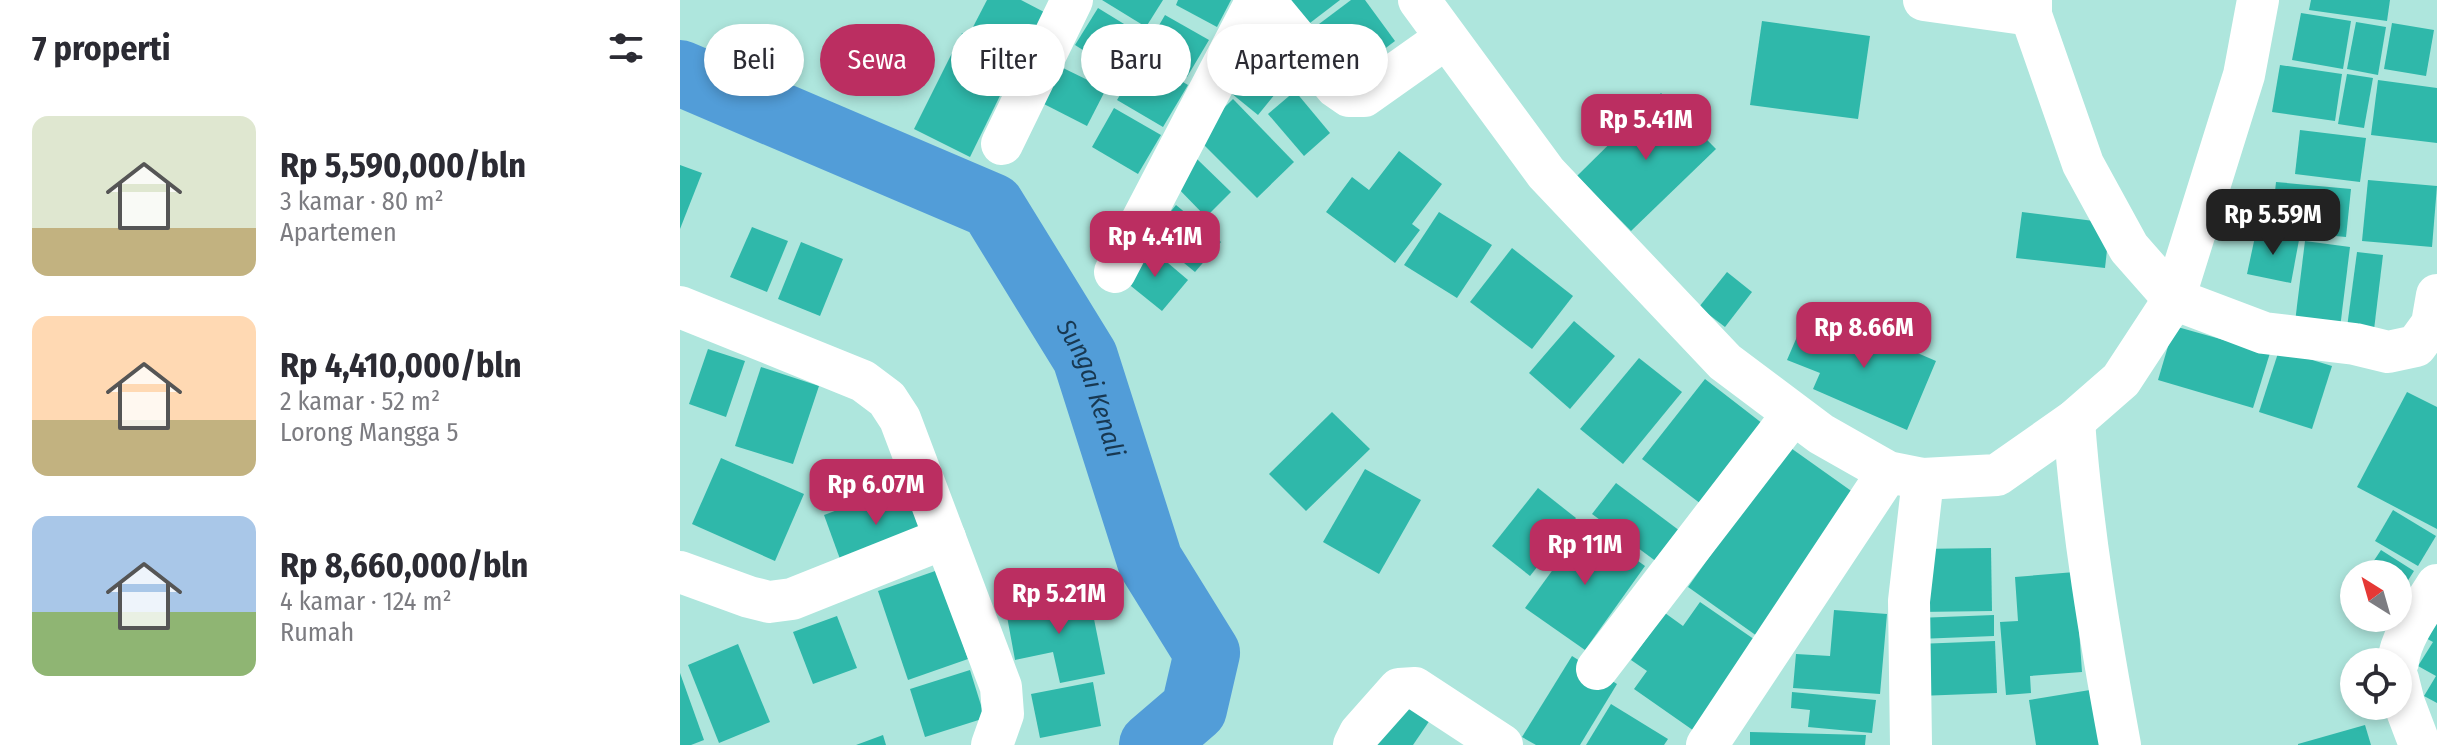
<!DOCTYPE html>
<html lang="id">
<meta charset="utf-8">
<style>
body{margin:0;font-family:"Fira Sans Condensed",sans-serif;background:#f7f7f7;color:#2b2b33;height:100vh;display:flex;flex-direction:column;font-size:30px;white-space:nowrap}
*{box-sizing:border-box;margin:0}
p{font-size:26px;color:#7c7c81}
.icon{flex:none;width:44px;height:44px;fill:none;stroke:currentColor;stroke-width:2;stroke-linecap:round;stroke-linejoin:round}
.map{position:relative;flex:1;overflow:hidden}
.sheet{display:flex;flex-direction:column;background:#fff;width:680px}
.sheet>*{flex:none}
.top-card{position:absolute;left:24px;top:24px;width:760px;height:72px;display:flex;gap:16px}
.needle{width:52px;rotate:323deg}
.fabs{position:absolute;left:1660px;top:560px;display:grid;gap:16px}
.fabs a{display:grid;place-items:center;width:72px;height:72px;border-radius:50%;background:#fff;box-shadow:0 4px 12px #0003;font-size:40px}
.price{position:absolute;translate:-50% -68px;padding:0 18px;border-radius:16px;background:#bb2e61;color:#fff;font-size:26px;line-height:52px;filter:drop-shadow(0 2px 4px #0008)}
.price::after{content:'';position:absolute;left:50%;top:48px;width:24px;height:18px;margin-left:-12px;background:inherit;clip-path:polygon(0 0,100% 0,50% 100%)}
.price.on{background:#222;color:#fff}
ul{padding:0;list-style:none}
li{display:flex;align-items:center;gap:24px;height:200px;padding:0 32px}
li span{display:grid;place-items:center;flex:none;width:224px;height:160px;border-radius:16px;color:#555}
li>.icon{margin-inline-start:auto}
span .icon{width:96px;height:96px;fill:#fffc;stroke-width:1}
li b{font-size:34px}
h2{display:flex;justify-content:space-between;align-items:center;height:96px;padding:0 32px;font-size:34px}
.tag{padding:0 28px;border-radius:36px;background:#fff;box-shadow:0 4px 12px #0003;font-size:28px;line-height:72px}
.tag.on{background:#bb2e61;color:#fff}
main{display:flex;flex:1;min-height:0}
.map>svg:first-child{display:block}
</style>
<main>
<section class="sheet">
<h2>7 properti<svg class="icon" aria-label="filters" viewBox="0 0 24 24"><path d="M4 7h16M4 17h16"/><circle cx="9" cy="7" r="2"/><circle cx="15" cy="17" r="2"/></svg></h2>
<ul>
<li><span style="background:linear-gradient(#dfe7d0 70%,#c2b280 0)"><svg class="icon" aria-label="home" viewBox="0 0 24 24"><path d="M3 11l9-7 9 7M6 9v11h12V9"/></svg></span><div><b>Rp 5,590,000/bln</b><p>3 kamar · 80 m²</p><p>Apartemen</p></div></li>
<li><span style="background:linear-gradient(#ffd9b3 65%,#c2b280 0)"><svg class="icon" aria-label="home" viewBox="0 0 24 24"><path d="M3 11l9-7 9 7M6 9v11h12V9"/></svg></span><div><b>Rp 4,410,000/bln</b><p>2 kamar · 52 m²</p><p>Lorong Mangga 5</p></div></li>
<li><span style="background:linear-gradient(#a9c7e8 60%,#8fb573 0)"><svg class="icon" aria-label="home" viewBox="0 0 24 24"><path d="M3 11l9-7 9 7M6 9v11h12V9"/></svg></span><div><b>Rp 8,660,000/bln</b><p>4 kamar · 124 m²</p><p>Rumah</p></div></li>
</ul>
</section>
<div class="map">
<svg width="1757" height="745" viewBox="0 0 1757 745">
<rect width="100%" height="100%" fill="#aee6dd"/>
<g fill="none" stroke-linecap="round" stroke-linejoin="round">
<path stroke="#529dd8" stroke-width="66" id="s1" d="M0 73 312 206 405 357 470 561 527 653 514 709 472 745"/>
</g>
<g fill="#2fb8aa">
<polygon points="307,0 341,0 364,12 343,53 293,27"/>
<polygon points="422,0 483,0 466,27"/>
<polygon points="498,0 551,0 537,27 496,5"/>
<polygon points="605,0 660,0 626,26"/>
<polygon points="671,0 685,0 715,41 666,78 631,30"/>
<polygon points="1631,0 1710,0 1707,21 1629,10"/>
<polygon points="418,8 462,35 439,73 395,45"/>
<polygon points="1621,13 1671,21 1663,69 1612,60"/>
<polygon points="485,15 529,40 507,77 464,51"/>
<polygon points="1082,21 1190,36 1178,119 1070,105"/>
<polygon points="1676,22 1706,27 1698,75 1667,69"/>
<polygon points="1712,23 1754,30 1746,76 1704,69"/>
<polygon points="282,33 337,61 290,157 234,129"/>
<polygon points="462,58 508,85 483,127 437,100"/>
<polygon points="572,58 604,83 578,115 546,89"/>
<polygon points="1600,65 1662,74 1655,121 1592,112"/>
<polygon points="379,66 426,89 407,126 360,102"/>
<polygon points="1667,74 1693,78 1684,128 1658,124"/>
<polygon points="1698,80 1757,88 1757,143 1691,135"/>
<polygon points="615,91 650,133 624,156 588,114"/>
<polygon points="981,93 1036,149 951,231 897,176"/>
<polygon points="553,99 614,162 577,198 515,136"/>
<polygon points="434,108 481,135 458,174 412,147"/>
<polygon points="1620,130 1686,138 1680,182 1615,174"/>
<polygon points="719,151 762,184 732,224 740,230 715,263 646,212 672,177 689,190"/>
<polygon points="517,159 551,192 526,217 493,183"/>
<polygon points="0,165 22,173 0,229"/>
<polygon points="1688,180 1757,186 1752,247 1682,241"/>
<polygon points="1596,182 1671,189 1666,237 1591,230"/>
<polygon points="496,205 541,242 515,272 471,236"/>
<polygon points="759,212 812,245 777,298 724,265"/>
<polygon points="1342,212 1430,223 1425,268 1336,258"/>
<polygon points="72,227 108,241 87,292 50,277"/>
<polygon points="1576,232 1619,240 1611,283 1567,274"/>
<polygon points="1625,241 1670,247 1660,328 1615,322"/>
<polygon points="121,242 163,259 140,316 98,299"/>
<polygon points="468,246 508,280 482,311 441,278"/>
<polygon points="832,248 893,296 852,349 790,302"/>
<polygon points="1677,252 1703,255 1693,338 1666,335"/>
<polygon points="1047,272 1072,292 1045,327 1019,307"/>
<polygon points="1125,318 1158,332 1163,321 1256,361 1227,430 1133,389 1140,373 1107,360"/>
<polygon points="894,321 935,356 890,409 849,373"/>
<polygon points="1494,326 1590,353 1573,408 1478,380"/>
<polygon points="28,349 65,361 46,417 9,404"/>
<polygon points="1599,350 1652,366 1632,429 1579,412"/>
<polygon points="959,358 1002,392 943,464 900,429"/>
<polygon points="81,367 139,386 113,464 55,446"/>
<polygon points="1025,379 1087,427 1025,507 962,459"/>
<polygon points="1727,392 1757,407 1757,529 1677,487"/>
<polygon points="652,412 690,449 626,511 589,474"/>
<polygon points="1108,446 1184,500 1084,641 1008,587"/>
<polygon points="41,458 124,494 95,561 12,524"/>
<polygon points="685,469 741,500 699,574 643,542"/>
<polygon points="936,483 1004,534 981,565 912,514"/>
<polygon points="227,484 248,538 164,570 144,515"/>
<polygon points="858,488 896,518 850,576 812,546"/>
<polygon points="1713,510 1756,536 1738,566 1695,541"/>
<polygon points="906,524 965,566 905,650 845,608"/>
<polygon points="1311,548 1312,611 1238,612 1236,549"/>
<polygon points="1701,550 1734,571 1718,596 1718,574 1685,574"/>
<polygon points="258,570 288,659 228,680 198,591"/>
<polygon points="1395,572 1402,672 1350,676 1351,693 1326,695 1320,622 1338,621 1335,577"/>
<polygon points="409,594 425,674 380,683 373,652 335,660 326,611"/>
<polygon points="1020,602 1081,644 1017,733 954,689 967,671 951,660 985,613 1003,626"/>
<polygon points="1757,606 1757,703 1744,696 1756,676 1738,666 1753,642 1740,635"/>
<polygon points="1154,610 1207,614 1200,694 1113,688 1116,654 1150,656"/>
<polygon points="1314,615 1314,636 1238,639 1237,618"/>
<polygon points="157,616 177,668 133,684 113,632"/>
<polygon points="1315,641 1317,693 1239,696 1237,644"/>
<polygon points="58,644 90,722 39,743 8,665"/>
<polygon points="892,656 937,684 900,745 856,745 842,737"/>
<polygon points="290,670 305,718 245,737 230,689"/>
<polygon points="0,673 24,740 11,745 0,745"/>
<polygon points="413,682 421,726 360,738 351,694"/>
<polygon points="1416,689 1425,745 1356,745 1349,700"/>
<polygon points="1112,692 1196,700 1192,733 1128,727 1130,710 1111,708"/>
<polygon points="717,697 750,720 733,745 683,745"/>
<polygon points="931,704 988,739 984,745 906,745"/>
<polygon points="1685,725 1691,745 1618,745 1618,744"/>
<polygon points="1070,732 1186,735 1185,745 1070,745"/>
<polygon points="203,735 206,745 176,745"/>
</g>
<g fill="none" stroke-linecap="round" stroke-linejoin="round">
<g stroke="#fff" stroke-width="42">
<polyline points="584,0 656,87 669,96 684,96 766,38"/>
<polyline points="739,0 866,173 1045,362 1141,434 1208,472 1243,479 1317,475 1394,421 1441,380 1494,299 1564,75 1578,0"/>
<polyline points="1244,0 1351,15"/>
<polyline points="1351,0 1351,15 1403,164 1449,248 1494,299 1584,333 1675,344 1708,352 1736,346 1752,324 1757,295"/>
<polyline points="322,144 392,0"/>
<polyline points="435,272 577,0"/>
<polyline points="0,307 183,381 207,399 220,419 321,687 323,714 312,745"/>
<path d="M1394 421C1402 530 1420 637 1440 745"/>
<polyline points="0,572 69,597 89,602 112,599 265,538"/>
<path d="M1718 662C1721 635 1743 608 1757 585"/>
<polyline points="917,669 1113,414"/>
<polyline points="1718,679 1724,703 1740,745"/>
<polyline points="674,745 680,733 719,689 735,688 822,745"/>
<polyline points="1027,745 1208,472"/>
<polyline points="1231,745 1229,601 1243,479"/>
</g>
</g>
<g text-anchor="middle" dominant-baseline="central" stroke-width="7" stroke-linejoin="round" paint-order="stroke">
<g font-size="26" font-style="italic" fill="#183851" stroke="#eefefb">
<text stroke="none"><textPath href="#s1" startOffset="548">Sungai Kenali</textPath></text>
</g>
</g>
</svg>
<div class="fabs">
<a><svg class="needle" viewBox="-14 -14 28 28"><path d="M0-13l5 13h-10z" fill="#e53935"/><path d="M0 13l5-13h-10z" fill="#7c7c81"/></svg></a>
<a><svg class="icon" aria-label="locate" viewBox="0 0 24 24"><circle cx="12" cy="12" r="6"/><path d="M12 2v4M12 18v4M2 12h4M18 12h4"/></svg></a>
</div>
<b class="price" style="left:966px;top:162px">Rp 5.41M</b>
<b class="price on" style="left:1593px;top:257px">Rp 5.59M</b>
<b class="price" style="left:475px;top:279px">Rp 4.41M</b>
<b class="price" style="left:1184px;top:370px">Rp 8.66M</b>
<b class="price" style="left:196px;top:527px">Rp 6.07M</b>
<b class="price" style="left:905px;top:587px">Rp 11M</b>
<b class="price" style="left:379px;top:636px">Rp 5.21M</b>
<div class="top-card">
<a class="tag">Beli</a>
<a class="tag on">Sewa</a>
<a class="tag">Filter</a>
<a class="tag">Baru</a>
<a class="tag">Apartemen</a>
</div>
</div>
</main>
